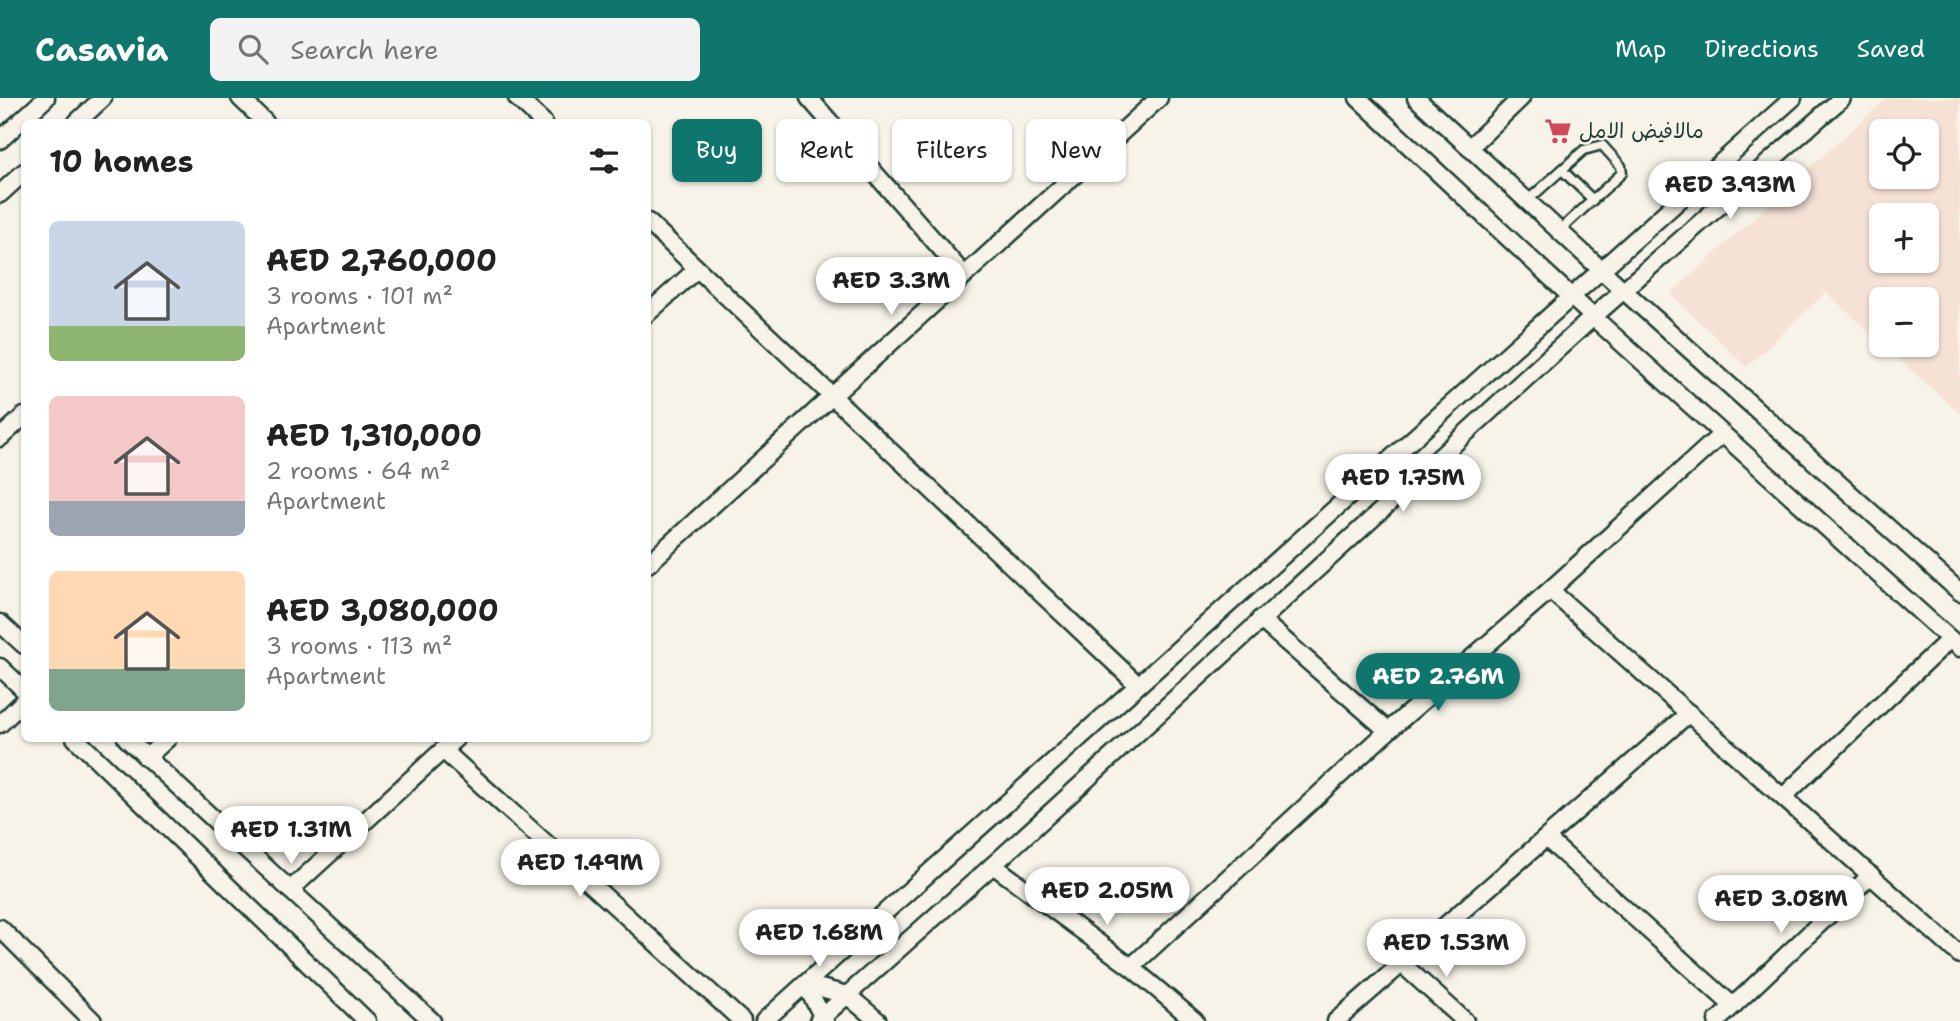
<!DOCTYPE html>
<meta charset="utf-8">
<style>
body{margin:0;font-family:"Shantell Sans","Playpen Sans Arabic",sans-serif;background:#f2f2f2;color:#222;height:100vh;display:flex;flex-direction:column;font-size:26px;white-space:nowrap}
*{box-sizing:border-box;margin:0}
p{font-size:23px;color:#767676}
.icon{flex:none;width:38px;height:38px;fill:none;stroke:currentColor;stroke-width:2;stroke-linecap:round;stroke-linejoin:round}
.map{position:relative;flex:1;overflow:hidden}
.details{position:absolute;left:21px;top:21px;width:630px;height:623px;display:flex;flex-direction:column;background:#fff;border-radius:10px;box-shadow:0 2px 5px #0004}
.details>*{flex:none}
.guide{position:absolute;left:672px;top:21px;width:665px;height:63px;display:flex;gap:14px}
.buttons{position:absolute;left:1869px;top:21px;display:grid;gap:14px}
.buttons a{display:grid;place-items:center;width:70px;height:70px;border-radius:10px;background:#fff;box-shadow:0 2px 5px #0004;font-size:35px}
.price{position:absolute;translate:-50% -60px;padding:0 16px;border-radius:24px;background:#fff;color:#222;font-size:23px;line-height:46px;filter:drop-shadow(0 2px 4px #0008)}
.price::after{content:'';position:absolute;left:50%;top:42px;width:21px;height:16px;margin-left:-10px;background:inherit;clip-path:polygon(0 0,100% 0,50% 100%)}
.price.current{background:#0f766e;color:#fff}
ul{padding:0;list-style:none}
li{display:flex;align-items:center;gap:21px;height:175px;padding:0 28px}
li span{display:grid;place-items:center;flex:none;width:196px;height:140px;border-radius:10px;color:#555}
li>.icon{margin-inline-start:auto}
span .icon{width:84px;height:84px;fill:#fffc;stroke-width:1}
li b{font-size:30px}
h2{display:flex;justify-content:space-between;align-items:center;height:84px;padding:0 28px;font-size:30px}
.tag{padding:0 24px;border-radius:10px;background:#fff;box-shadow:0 2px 5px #0004;font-size:24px;line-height:63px}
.tag.current{background:#0f766e;color:#fff}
header{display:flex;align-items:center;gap:42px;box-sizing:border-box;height:98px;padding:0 35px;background:#0f766e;color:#fff}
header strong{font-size:33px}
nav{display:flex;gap:38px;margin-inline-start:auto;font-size:24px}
.search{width:490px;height:63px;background:#f2f2f2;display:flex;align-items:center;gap:18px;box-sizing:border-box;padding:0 24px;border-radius:10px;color:#767676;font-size:26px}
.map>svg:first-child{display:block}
</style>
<header>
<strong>Casavia</strong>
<div class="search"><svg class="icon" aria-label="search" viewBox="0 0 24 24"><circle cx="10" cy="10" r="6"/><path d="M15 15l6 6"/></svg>Search here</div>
<nav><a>Map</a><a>Directions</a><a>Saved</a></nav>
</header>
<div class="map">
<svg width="1960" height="923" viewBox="0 0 1960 923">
<rect width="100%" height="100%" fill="#f7f3e8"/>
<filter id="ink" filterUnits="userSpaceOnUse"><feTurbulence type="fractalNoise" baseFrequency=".0143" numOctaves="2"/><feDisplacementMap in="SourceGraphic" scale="14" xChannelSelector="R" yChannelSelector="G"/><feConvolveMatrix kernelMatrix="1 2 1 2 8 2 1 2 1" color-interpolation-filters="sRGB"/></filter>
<g filter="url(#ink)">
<path fill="#f6e2d5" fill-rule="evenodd" d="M1887 0H1960V316L1883 247H1927V201H1881V245L1826 194 1747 269 1670 196ZM1881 33H1927V79H1881ZM1881 117H1927V163H1881Z"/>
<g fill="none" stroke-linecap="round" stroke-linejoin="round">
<defs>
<g id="service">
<polyline points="1562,72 1593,102"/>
<polyline points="1527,103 1584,52 1602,47 1621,68 1622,75 1559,133"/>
</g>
<g id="minor">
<polyline points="240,0 265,24"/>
<polyline points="517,0 543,24"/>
<polyline points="809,0 964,177"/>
<polyline points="1358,0 1593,219 1842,0"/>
<polyline points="1416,0 1623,192 1960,494"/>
<polyline points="77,24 103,0"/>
<polyline points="0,42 46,0"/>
<polyline points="1469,50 1521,0"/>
<polyline points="0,96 24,74"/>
<polyline points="648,124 1138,587"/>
<polyline points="648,215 697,171"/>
<polyline points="0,340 24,318"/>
<polyline points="648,466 1159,0"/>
<polyline points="1550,492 1960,857"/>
<polyline points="1260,521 1388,633"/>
<polyline points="0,525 24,547"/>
<polyline points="0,569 24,592"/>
<polyline points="0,626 24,603"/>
<polyline points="75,640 367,923"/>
<polyline points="126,640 432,923"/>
<polyline points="443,652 742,923"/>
<polyline points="146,660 168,640"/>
<polyline points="1783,699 1950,541"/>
<polyline points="1546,740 1733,908"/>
<polyline points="993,767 1131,869 1195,923"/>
<polyline points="290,792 456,640"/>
<polyline points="0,830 93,923"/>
<polyline points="1402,866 1465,923"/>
<polyline points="1131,869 1388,633 1550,492 1722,336"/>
<polyline points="764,923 805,886 847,897 878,923"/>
<polyline points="818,923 993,767 1593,219 1960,550"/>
<polyline points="825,923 805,886 1793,0"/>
<polyline points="1336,923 1689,615"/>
<polyline points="1717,923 1871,777"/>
</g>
</defs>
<use href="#service" stroke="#1f3d34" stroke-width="13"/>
<use href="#minor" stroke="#1f3d34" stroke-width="21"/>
<use href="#service" stroke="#f7f3e8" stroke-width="8"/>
<use href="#minor" stroke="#f7f3e8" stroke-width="16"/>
</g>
</g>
<defs>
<symbol id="supermarket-bare" viewBox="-9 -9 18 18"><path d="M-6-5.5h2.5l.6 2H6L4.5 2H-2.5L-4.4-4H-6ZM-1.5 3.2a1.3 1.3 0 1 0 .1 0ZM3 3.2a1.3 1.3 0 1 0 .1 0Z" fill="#d1495b" stroke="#f7f3e8" stroke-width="2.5" paint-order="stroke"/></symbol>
</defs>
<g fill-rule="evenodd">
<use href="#supermarket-bare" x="1539" y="14" width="38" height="38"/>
</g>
<g text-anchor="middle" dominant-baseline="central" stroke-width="5" stroke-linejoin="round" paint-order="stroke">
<g font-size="21" fill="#1f3d34" stroke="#f7f3e8" text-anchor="start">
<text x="1579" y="33">مالافيض الامل</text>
</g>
</g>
</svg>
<div class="buttons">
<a><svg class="icon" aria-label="locate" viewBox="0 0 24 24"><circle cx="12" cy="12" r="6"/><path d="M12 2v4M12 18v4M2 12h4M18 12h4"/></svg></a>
<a>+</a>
<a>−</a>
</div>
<b class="price" style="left:1730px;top:123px">AED 3.93M</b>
<b class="price" style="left:891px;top:219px">AED 3.3M</b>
<b class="price" style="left:1403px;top:416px">AED 1.75M</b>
<b class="price current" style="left:1438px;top:615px">AED 2.76M</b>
<b class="price" style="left:291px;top:768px">AED 1.31M</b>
<b class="price" style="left:580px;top:801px">AED 1.49M</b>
<b class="price" style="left:1107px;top:829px">AED 2.05M</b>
<b class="price" style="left:1781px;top:837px">AED 3.08M</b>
<b class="price" style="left:819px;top:871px">AED 1.68M</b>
<b class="price" style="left:1446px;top:881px">AED 1.53M</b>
<div class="guide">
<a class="tag current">Buy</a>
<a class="tag">Rent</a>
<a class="tag">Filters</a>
<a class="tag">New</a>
</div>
<section class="details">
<h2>10 homes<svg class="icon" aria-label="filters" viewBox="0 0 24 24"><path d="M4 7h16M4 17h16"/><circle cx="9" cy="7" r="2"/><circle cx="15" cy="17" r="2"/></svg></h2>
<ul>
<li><span style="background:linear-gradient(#c9d6e8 75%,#8fb573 0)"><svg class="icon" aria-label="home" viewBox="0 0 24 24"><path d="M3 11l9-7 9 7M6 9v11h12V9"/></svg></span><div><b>AED 2,760,000</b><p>3 rooms · 101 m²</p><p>Apartment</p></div></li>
<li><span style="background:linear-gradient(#f6c9c9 75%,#9aa5b1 0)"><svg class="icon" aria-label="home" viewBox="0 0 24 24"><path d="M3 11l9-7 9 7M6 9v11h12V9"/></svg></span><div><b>AED 1,310,000</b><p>2 rooms · 64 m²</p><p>Apartment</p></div></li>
<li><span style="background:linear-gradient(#ffd9b3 70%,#7fa58c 0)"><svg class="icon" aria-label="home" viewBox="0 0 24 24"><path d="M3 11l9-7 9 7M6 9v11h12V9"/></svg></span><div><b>AED 3,080,000</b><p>3 rooms · 113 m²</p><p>Apartment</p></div></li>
</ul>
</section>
</div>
